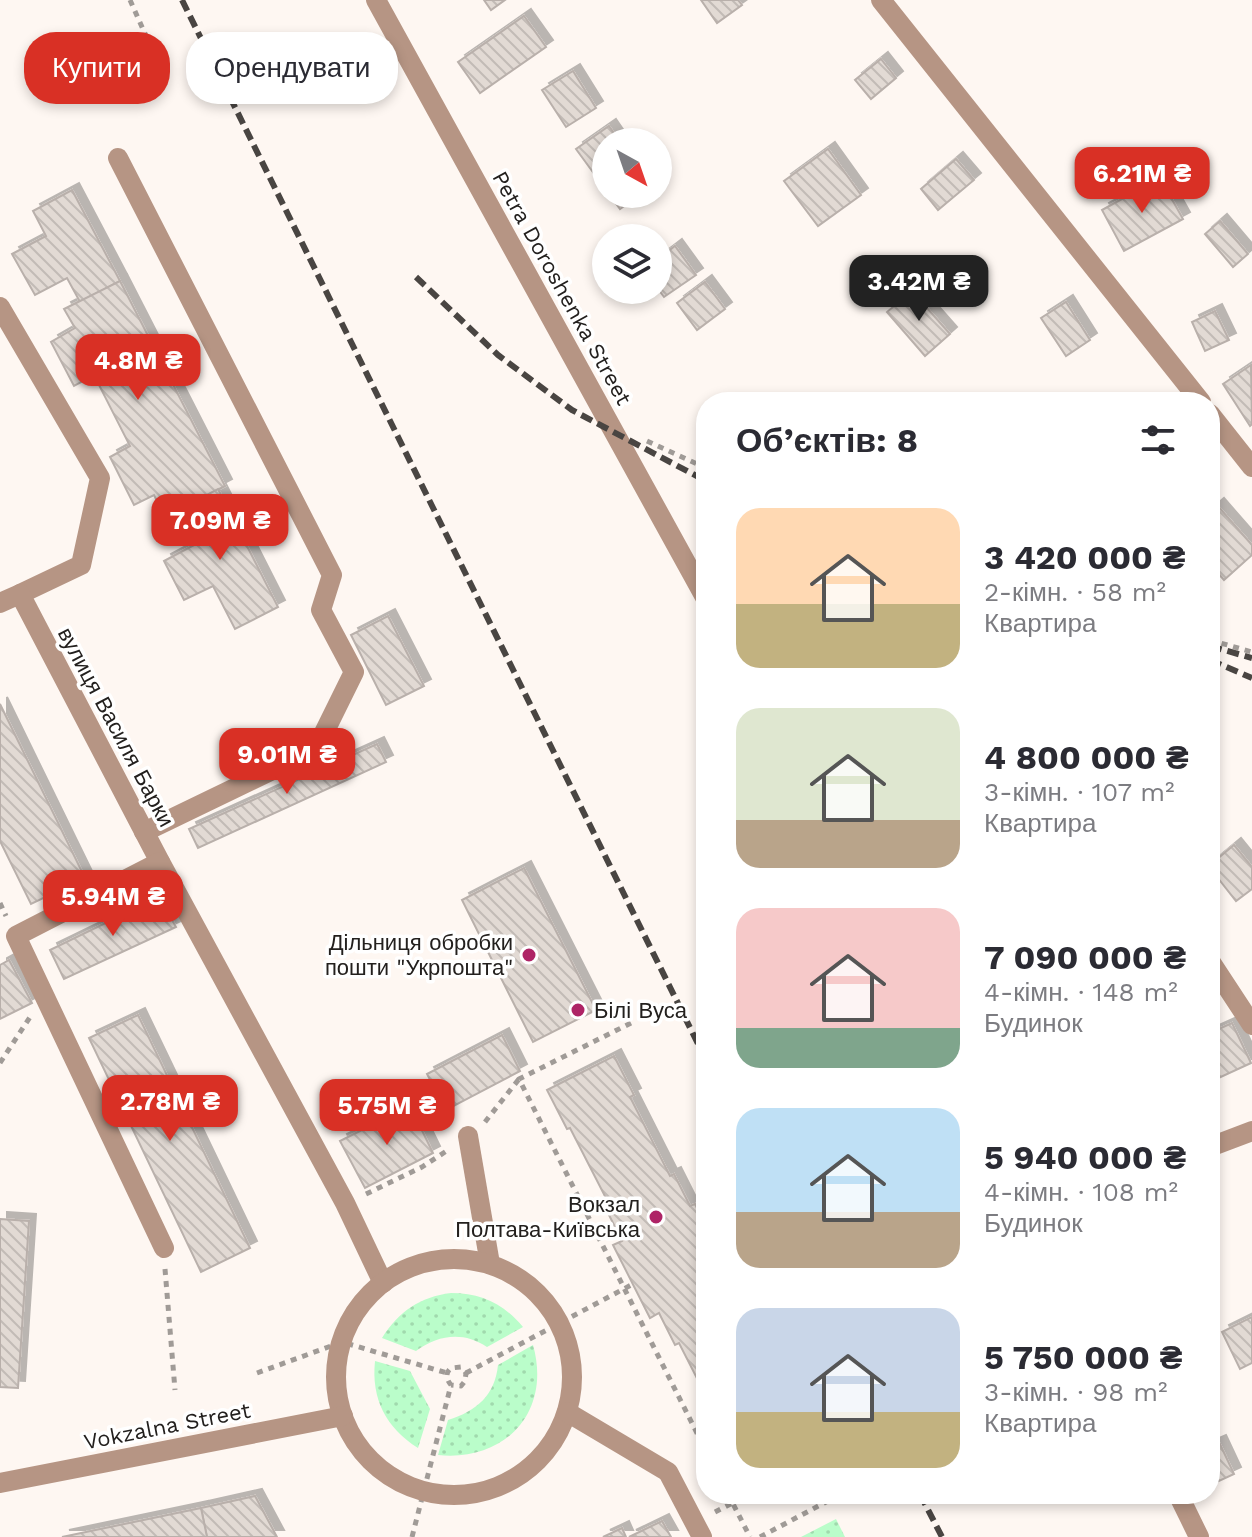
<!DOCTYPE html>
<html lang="uk">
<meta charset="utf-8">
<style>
body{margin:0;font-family:"Work Sans",sans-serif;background:#f2f2f3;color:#2b2b33;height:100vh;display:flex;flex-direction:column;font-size:30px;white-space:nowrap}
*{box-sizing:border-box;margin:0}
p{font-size:26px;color:#7c7c81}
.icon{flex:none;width:44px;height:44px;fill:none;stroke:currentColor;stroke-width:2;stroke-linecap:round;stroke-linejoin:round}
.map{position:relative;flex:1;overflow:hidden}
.drawer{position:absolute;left:696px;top:392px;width:524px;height:1112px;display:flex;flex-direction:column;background:#fff;border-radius:32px;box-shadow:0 4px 12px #0003}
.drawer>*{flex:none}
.guide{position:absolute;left:24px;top:32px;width:552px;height:72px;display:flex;gap:16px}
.needle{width:52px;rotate:140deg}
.tools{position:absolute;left:592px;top:128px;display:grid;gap:16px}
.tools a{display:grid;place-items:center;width:80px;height:80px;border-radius:50%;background:#fff;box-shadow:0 4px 12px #0003;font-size:40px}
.price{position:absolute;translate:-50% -68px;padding:0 18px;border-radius:16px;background:#d93025;color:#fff;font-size:26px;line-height:52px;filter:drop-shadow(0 2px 4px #0008)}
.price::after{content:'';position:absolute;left:50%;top:48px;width:24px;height:18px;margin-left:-12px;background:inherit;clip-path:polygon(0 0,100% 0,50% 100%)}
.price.current{background:#222;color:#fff}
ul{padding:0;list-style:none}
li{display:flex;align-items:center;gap:24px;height:200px;padding:0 40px}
li span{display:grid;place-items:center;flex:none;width:224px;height:160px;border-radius:24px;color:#555}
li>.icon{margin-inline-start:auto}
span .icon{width:96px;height:96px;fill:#fffc;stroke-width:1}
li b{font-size:34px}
h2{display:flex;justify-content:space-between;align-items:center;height:96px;padding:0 40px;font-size:34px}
.chip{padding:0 28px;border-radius:32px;background:#fff;box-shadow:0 4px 12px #0003;font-size:28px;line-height:72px}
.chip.current{background:#d93025;color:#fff}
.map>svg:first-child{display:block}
</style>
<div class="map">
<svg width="1252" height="1537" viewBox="0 0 1252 1537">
<defs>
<pattern id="grass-dots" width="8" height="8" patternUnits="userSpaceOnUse" patternTransform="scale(2)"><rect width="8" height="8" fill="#bafdca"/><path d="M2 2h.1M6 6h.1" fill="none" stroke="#a0d9ad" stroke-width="1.8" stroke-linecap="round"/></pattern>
<pattern id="building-back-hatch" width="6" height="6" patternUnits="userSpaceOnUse" patternTransform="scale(2)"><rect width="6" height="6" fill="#e2dad4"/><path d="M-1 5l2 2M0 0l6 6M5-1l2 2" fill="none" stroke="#c2bbb6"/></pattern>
<filter id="shadow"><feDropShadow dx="7" dy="-7" stdDeviation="0" flood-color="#0004"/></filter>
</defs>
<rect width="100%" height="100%" fill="#fef7f2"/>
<g fill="url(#grass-dots)">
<path d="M451 1293C481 1293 504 1304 523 1327L487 1347C463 1331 438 1335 416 1351L382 1338C399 1311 420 1297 451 1293Z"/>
<path d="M533 1345C552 1412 505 1462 438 1455L448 1420C477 1411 495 1395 498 1365Z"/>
<path d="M375 1361 410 1371 430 1409 418 1448C386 1428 371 1399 375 1361Z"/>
<polygon points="836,1519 845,1537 801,1537"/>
</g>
<g fill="url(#building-back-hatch)" stroke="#b9b0ab" stroke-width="2" filter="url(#shadow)">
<polygon points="484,0 505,0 491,10"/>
<polygon points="701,0 738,0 742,5 717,23"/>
<polygon points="524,16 546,47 480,93 458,62"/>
<polygon points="881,59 896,78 871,99 855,80"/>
<polygon points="573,71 596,108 566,127 542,90"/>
<polygon points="609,126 620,142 606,142 606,190 576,149"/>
<polygon points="828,149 861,195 818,226 784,181"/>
<polygon points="956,159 974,180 938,210 921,189"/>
<polygon points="1160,178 1183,219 1124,251 1102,210"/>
<polygon points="72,190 120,281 80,302 67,278 35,295 12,254 46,236 33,211"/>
<polygon points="609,194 640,194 620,209"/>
<polygon points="1220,221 1248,254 1233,267 1205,234"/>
<polygon points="675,246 696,275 664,297 658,289 658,259"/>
<polygon points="120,281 225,486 165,517 154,495 134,505 110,457 130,446 94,375 74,386 51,342 75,328 64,309"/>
<polygon points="705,282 725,309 697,330 677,303"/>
<polygon points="912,291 950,334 925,356 887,312"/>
<polygon points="1066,302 1090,340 1066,356 1041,318"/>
<polygon points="1215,311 1229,340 1205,351 1192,322"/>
<polygon points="1251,365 1252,424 1250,426 1223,384"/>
<polygon points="218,489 278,607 235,629 213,586 184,600 164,561 196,544 178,510"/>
<polygon points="1217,505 1252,545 1252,555 1224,580 1210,564 1210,511"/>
<polygon points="388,616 424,686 386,705 351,635"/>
<polygon points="0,704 85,878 31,904 0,841"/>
<polygon points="377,744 386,762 198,848 189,829"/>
<polygon points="1234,845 1252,867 1252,889 1236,901 1210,868 1210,865"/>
<polygon points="524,868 596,1010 533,1042 462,900"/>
<polygon points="159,897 176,927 64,979 50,950"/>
<polygon points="9,960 32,1003 0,1019 0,965"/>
<polygon points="138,1015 250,1248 201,1272 89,1038"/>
<polygon points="1232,1023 1251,1063 1210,1082 1210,1033"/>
<polygon points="502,1035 520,1071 446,1110 427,1074"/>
<polygon points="614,1056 634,1095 630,1097 670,1176 674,1174 690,1206 695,1204 706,1226 706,1396 679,1343 675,1345 659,1313 650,1318 613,1245 622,1241 606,1209 610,1206 570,1128 567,1129 547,1090"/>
<polygon points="410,1106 433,1153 365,1188 340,1141"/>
<polygon points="0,1219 29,1221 18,1388 0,1387"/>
<polygon points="1252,1317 1252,1363 1240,1369 1222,1332"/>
<polygon points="1219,1442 1234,1474 1219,1481 1210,1463 1210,1446"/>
<polygon points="255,1496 277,1537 207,1537 201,1508"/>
<polygon points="201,1508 207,1537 62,1537"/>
<polygon points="662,1521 671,1537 629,1537"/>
<polygon points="622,1528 626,1537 603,1537"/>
</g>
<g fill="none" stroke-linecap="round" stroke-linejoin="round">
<g stroke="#a09b97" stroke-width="5" stroke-dasharray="6 6" stroke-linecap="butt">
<polyline points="130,0 155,56"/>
<polyline points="647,441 706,468"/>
<polyline points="1210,640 1252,652"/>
<polyline points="0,903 6,916"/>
<polyline points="631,1023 519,1079 706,1451"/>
<polyline points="0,1063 30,1017"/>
<polyline points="485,1122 519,1079"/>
<polyline points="366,1194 422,1167 448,1150"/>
<polyline points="165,1269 175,1390"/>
<polyline points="257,1373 342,1342 447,1373"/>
<polyline points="466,1373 633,1284"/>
<polyline points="728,1494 750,1537"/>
<polyline points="715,1512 750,1494"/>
<path d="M412 1537 451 1385C446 1379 445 1373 451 1368L461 1367 466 1373 465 1381 461 1386 451 1385"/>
<polyline points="760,1537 841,1494"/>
</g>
<g stroke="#b69584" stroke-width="20">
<polyline points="376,0 706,599"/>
<polyline points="881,0 1201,402"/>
<polyline points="118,158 332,575 321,610 354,672 316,749 144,832"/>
<polyline points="0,307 100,478 81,565 20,594"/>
<polyline points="1210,414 1252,467"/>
<polyline points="0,603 20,594 160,862 345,1203 383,1283"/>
<polyline points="160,862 16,936 164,1248"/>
<polyline points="1210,961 1252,1025"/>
<polyline points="468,1136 490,1264"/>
<polyline points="1210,1147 1252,1131"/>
<circle cx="454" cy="1377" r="118"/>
<polyline points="567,1412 668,1472 702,1537"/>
<polyline points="0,1483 343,1416"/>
<polyline points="1178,1494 1199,1537"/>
</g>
<g stroke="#494542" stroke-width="6" stroke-dasharray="12 6" stroke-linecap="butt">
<polyline points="182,0 706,1060"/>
<polyline points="416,277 498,355 572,410 706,481"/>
<polyline points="1210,646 1252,658"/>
<polyline points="1210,660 1252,678"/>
<polyline points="920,1494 942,1537"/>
</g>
</g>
<g fill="#ae2466" stroke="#fff" stroke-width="3">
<circle cx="529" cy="955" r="8"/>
<circle cx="578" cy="1010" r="8"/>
<circle cx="656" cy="1217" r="8"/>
</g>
<g text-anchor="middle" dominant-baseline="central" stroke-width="7" stroke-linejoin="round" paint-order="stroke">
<g font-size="22" fill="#23201e" stroke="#fff">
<text transform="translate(562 288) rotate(61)">Petra Doroshenka Street</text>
<text transform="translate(116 727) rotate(62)">вулиця Василя Барки</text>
<text transform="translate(167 1426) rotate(-11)">Vokzalna Street</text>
</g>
<g font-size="22" fill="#23201e" stroke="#fff" text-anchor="end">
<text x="513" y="942">Дільниця обробки<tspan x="513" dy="25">пошти "Укрпошта"</tspan></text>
<text x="594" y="1010" text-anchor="start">Білі Вуса</text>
<text x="640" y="1204">Вокзал<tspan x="640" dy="25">Полтава-Київська</tspan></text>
</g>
</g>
</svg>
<div class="tools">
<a><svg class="needle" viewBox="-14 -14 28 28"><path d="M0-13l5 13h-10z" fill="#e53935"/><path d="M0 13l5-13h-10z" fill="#7c7c81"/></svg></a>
<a><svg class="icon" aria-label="layers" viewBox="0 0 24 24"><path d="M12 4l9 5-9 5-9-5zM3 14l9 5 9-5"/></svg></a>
</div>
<b class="price" style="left:1142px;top:215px">6.21M ₴</b>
<b class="price current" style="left:919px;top:323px">3.42M ₴</b>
<b class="price" style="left:138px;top:402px">4.8M ₴</b>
<b class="price" style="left:220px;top:562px">7.09M ₴</b>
<b class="price" style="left:287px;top:796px">9.01M ₴</b>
<b class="price" style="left:113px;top:938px">5.94M ₴</b>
<b class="price" style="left:170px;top:1143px">2.78M ₴</b>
<b class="price" style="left:387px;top:1147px">5.75M ₴</b>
<div class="guide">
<a class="chip current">Купити</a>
<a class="chip">Орендувати</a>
</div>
<section class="drawer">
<h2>Об’єктів: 8<svg class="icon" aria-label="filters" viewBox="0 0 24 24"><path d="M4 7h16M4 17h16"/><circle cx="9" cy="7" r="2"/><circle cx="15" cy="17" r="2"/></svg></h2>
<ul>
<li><span style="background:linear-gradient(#ffd9b3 60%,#c2b280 0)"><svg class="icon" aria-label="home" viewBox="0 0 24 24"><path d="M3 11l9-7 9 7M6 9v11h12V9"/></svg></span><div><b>3 420 000 ₴</b><p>2-кімн. · 58 m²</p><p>Квартира</p></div></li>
<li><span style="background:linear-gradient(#dfe7d0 70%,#b9a48a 0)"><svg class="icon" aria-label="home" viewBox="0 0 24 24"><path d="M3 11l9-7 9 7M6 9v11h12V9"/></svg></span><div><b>4 800 000 ₴</b><p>3-кімн. · 107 m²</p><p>Квартира</p></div></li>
<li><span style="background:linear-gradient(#f6c9c9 75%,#7fa58c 0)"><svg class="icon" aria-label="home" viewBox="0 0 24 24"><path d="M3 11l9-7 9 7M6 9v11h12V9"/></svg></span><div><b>7 090 000 ₴</b><p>4-кімн. · 148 m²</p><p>Будинок</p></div></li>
<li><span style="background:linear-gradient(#bfe0f5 65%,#b9a48a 0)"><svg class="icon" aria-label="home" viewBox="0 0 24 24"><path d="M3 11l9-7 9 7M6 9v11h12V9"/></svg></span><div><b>5 940 000 ₴</b><p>4-кімн. · 108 m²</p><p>Будинок</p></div></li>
<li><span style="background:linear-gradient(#c9d6e8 65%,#c2b280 0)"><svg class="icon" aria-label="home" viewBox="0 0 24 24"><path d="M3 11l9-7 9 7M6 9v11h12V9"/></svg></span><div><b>5 750 000 ₴</b><p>3-кімн. · 98 m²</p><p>Квартира</p></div></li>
</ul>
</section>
</div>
